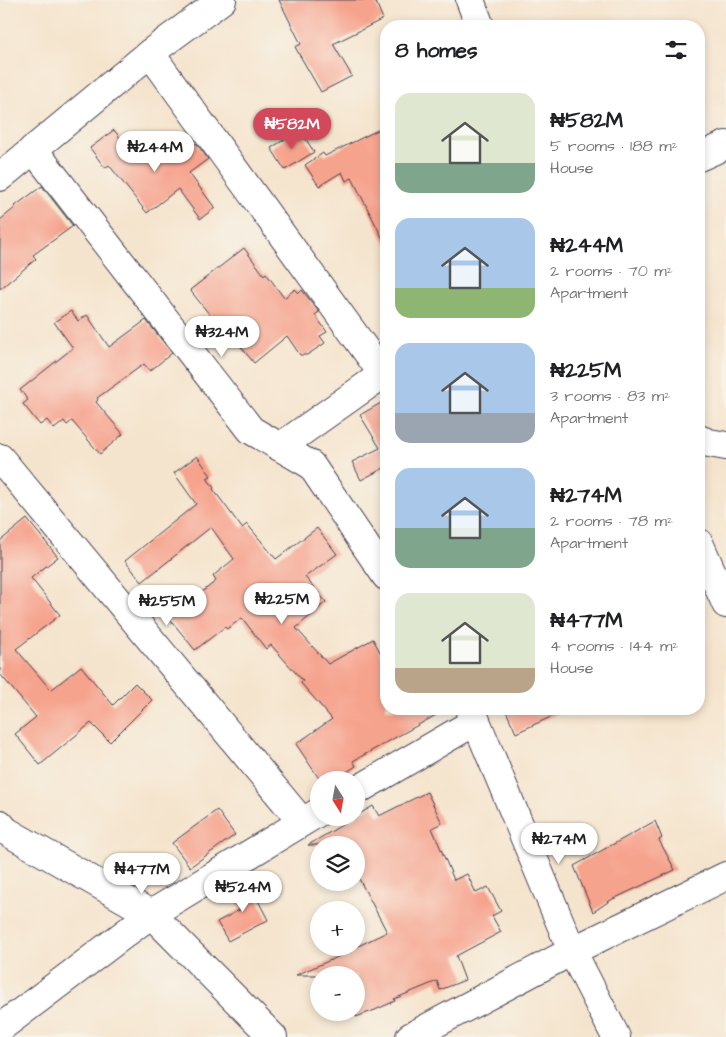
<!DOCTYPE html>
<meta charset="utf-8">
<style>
body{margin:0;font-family:"Architects Daughter",sans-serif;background:#f6f6f6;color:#202124;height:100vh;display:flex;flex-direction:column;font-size:19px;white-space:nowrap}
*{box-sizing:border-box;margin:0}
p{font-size:16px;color:#757577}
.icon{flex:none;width:28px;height:28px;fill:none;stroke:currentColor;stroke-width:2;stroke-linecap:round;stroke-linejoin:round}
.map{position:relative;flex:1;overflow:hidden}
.sheet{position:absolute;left:380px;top:20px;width:325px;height:695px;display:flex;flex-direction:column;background:#fff;border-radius:20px;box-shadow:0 2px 8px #0003}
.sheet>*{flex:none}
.needle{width:32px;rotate:169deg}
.fabs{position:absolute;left:310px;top:771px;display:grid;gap:10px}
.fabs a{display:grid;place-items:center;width:55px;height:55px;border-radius:50%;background:#fff;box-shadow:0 2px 8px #0003;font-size:25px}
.price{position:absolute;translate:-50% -42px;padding:0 11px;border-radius:18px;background:#fff;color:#222;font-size:16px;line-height:32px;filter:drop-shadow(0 1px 2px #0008)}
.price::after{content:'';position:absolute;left:50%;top:30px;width:15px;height:11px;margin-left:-8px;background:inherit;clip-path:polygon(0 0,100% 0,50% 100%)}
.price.active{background:#d1495b;color:#fff}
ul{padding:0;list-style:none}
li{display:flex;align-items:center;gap:15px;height:125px;padding:0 15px}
li span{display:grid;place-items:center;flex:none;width:140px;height:100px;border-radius:15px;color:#555}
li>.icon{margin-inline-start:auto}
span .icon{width:60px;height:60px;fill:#fffc;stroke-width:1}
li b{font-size:21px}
h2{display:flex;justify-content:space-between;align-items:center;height:60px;padding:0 15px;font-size:21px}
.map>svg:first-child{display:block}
</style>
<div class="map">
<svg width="726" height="1037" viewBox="0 0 726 1037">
<rect width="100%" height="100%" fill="#f7f3e8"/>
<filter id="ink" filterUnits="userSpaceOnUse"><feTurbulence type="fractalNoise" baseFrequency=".02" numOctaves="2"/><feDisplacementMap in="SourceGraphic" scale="10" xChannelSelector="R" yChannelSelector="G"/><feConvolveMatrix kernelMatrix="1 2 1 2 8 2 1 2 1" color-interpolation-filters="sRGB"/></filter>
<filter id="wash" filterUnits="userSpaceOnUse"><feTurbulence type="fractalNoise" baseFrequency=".0096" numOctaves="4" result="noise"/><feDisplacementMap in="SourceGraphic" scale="20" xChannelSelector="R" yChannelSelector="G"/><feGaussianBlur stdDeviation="1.12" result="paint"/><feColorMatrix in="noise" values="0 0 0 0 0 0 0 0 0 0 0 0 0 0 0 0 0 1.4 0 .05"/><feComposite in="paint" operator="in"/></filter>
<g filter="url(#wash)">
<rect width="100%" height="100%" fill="#f5e4cd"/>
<g id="blocks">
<g fill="#f6a38d">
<polygon points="279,0 375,0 383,19 333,44 352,76 321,92 295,47 301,44"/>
<polygon points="386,126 386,245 352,178 346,181 342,172 319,186 305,165 323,153 325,156"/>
<polygon points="114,130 135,157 151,147 158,158 177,144 184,152 196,143 208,159 189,173 215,208 200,219 178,189 147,213 109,165 105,168 90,148"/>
<polygon points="300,130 314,152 285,170 271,148"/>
<polygon points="42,186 73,226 33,255 36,259 0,289 0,220 16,207 15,206"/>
<polygon points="244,248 264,275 266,273 284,298 295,289 299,293 302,290 319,312 315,315 327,332 320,336 325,343 307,355 300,355 287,336 254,363 216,316 213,319 190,290"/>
<polygon points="71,311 78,321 87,315 109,347 146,320 172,353 150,371 144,364 97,398 98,400 96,402 123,434 100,454 72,421 67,425 64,421 54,429 47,420 40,425 23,404 28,400 20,390 73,348 54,322"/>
<polygon points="386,400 386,467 361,480 352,462 380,448 360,415"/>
<polygon points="197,456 211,476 207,478 214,488 213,489 242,528 247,524 276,559 317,528 337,554 305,577 326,602 296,628 328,664 373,639 386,663 386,709 447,709 353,761 356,766 335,780 320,780 296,744 332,719 301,683 303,681 271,645 266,649 242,618 227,629 225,627 195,650 169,618 216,581 213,576 234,559 211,527 142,582 125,561 196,504 174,473"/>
<polygon points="27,519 58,557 31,578 60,615 16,649 51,690 81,666 113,705 135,683 152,700 110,742 91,723 40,765 15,734 36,717 0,674 0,541"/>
<polygon points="505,709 568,709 516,733"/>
<polygon points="427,792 442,823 432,828 454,880 467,874 476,893 488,887 501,911 492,916 501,932 456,956 465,980 440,990 437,981 394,999 395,1001 375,1010 356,1017 356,975 296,975 347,953 346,952 387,932 356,873 356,845 308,845 354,818 356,818 356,816 373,806 379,816"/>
<polygon points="217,810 235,835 190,867 172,843"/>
<polygon points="655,821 662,838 659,840 675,870 611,900 593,912 574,866"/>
<polygon points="247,879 268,920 228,941 217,922 241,909 230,889"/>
</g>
</g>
</g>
<g filter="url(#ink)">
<use href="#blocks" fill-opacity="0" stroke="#423f51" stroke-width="1"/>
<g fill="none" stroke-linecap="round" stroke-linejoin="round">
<defs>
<g id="street">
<polyline points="470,0 480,26"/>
<polyline points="150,53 222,0"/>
<polyline points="33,149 251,430 311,465 386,576"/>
<polyline points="699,157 726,145"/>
<polyline points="0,177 150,53 383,374"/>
<polyline points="699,439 709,443 726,446"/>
<polyline points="280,447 386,372"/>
<polyline points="0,458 302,822"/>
<polyline points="699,543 726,604"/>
<polyline points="469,709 476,721 572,951 616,1037"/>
<polyline points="356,791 476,721"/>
<polyline points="0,824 6,831 151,914 273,1037"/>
<polyline points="0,1028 151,914 319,812"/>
<polyline points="410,1037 572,951 726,876"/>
</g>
</defs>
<use href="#street" stroke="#423f51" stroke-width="30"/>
<use href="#street" stroke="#fff" stroke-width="28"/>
</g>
</g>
</svg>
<div class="fabs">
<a><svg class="needle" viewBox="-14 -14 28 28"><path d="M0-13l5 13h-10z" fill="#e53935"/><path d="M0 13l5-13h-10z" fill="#757577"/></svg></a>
<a><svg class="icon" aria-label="layers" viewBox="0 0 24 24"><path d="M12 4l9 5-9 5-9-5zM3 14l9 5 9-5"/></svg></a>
<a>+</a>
<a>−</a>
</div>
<b class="price active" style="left:292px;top:150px">₦582M</b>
<b class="price" style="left:155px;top:173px">₦244M</b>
<b class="price" style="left:222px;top:358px">₦324M</b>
<b class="price" style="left:282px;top:625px">₦225M</b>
<b class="price" style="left:167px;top:627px">₦255M</b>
<b class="price" style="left:559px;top:865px">₦274M</b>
<b class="price" style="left:142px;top:895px">₦477M</b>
<b class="price" style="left:243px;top:913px">₦524M</b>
<section class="sheet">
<h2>8 homes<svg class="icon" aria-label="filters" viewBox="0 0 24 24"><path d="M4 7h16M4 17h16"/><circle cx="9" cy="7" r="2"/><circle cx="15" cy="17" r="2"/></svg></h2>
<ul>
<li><span style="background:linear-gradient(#dfe7d0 70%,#7fa58c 0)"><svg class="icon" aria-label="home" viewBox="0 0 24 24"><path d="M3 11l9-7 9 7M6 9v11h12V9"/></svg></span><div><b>₦582M</b><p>5 rooms · 188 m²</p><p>House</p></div></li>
<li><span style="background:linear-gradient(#a9c7e8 70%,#8fb573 0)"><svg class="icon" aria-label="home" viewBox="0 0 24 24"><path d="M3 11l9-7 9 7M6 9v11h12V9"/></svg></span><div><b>₦244M</b><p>2 rooms · 70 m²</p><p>Apartment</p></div></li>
<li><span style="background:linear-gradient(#a9c7e8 70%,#9aa5b1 0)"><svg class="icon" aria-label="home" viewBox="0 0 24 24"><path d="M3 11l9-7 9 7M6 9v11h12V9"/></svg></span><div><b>₦225M</b><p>3 rooms · 83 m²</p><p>Apartment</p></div></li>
<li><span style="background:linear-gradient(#a9c7e8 60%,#7fa58c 0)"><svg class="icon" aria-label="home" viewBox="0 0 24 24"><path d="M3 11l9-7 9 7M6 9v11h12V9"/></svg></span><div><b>₦274M</b><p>2 rooms · 78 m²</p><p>Apartment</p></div></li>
<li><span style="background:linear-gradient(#dfe7d0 75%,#b9a48a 0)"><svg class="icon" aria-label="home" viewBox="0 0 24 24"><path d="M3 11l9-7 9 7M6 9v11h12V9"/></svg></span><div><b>₦477M</b><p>4 rooms · 144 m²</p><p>House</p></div></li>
</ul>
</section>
</div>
